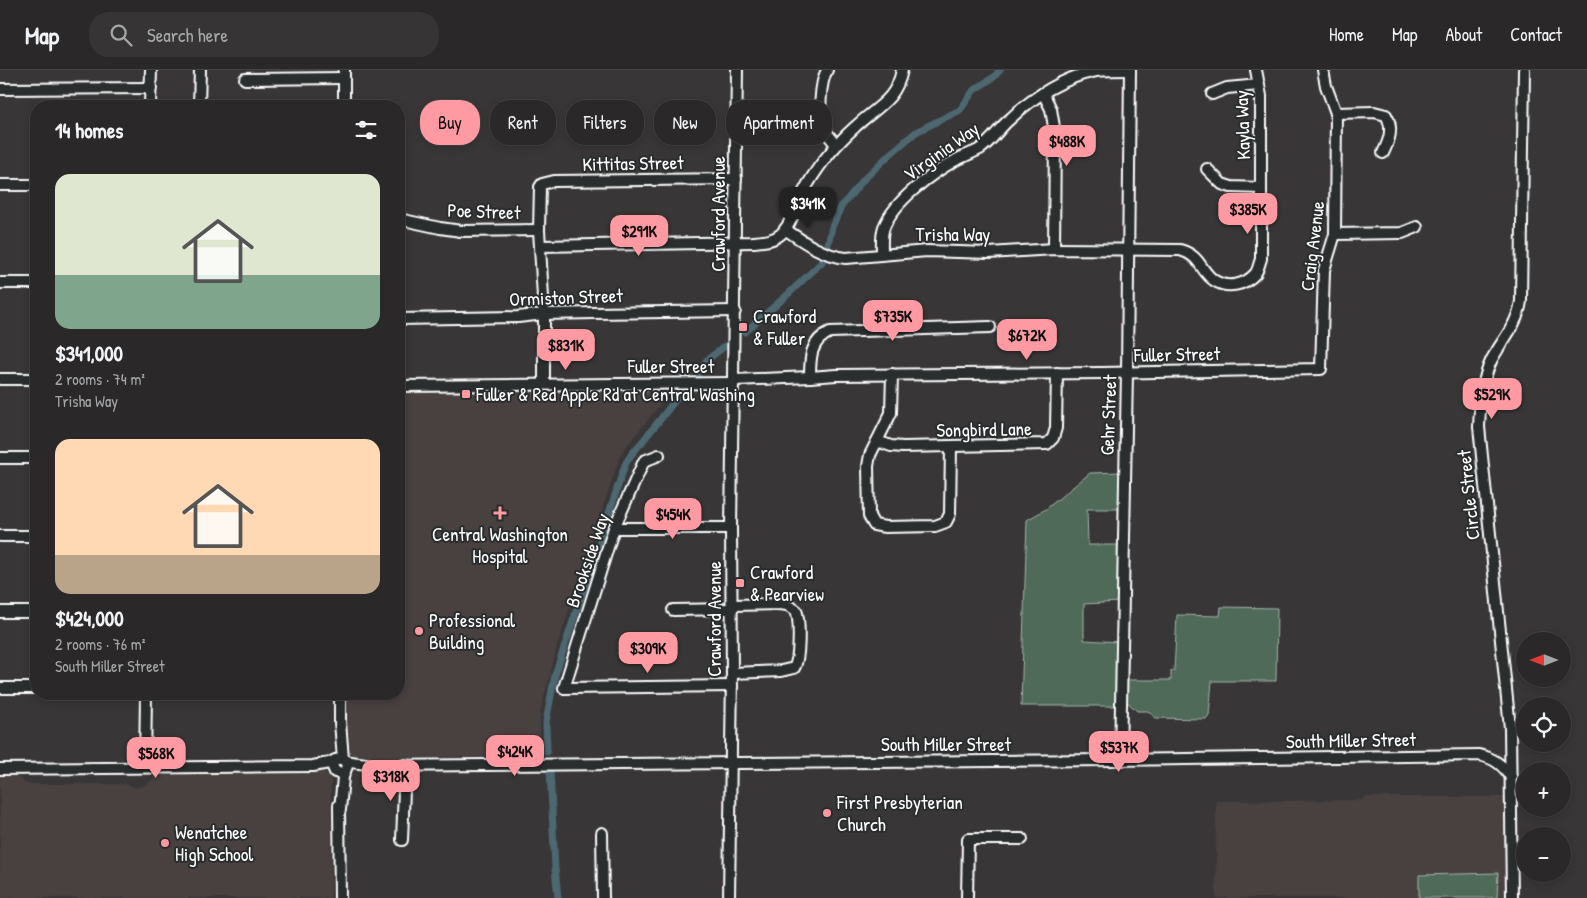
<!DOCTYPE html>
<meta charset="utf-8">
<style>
body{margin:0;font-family:"Patrick Hand",sans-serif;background:#363435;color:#f1f3f6;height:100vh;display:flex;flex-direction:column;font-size:19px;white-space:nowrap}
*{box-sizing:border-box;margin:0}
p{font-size:16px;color:#a5a6a8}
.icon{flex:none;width:28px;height:28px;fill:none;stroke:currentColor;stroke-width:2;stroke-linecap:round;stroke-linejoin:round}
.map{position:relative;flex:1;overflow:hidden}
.sheet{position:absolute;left:30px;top:30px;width:375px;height:600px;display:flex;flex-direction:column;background:#2a2829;border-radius:20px;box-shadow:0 2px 8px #0003,0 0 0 1px #464446}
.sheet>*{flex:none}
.top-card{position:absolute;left:420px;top:30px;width:475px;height:45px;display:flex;gap:10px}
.needle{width:32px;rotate:270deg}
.controls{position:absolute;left:1516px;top:562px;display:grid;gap:10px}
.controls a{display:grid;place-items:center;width:55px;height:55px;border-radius:50%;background:#2a2829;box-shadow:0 2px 8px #0003,0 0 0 1px #464446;font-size:25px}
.price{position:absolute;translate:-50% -42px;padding:0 11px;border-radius:10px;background:#ff9aa2;color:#111;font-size:16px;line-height:32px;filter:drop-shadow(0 1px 2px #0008)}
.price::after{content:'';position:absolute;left:50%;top:30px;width:15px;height:11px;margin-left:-8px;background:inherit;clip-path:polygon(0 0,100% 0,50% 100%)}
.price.active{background:#222;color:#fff}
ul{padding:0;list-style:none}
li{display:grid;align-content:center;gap:10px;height:265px;padding:0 25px}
li span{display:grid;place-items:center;height:155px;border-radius:15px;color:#555}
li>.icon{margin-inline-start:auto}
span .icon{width:90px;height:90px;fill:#fffc;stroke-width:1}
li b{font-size:21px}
h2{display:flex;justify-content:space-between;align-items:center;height:60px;padding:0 25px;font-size:21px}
.pill{padding:0 18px;border-radius:20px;background:#2a2829;box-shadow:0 2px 8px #0003,0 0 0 1px #464446;font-size:18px;line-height:45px}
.pill.active{background:#ff9aa2;color:#111}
header{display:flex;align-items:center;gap:30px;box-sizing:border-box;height:70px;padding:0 25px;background:#2a2829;border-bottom:1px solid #464446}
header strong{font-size:24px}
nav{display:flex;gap:28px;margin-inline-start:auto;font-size:18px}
.search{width:350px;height:45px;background:#363435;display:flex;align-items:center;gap:12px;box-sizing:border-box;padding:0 18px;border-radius:20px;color:#a5a6a8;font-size:19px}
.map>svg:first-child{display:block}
</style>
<header>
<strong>Map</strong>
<div class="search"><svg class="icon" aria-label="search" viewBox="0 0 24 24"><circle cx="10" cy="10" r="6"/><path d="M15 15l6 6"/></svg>Search here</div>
<nav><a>Home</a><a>Map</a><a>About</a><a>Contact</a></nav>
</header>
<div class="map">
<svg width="1587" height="828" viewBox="0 0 1587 828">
<rect width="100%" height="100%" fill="#383637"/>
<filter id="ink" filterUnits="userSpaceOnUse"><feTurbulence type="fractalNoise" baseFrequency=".02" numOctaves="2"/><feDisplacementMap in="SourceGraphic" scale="10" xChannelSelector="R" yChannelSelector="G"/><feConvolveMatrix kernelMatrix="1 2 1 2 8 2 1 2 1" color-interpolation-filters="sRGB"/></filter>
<g filter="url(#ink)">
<g fill="#484141">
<polygon points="675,316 621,383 557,577 540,643 540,686 353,689 347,686 347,624 399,624 399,319"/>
<polygon points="157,699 325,702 331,709 331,828 0,828 0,704 17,706 26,714 126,714 135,718 143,716 151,711"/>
<polygon points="1363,727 1507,727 1507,828 1216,828 1216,731 1363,730"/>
</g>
<g fill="#4f6a59" stroke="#a7b4ac">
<polygon points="1120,402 1122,439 1087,439 1088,475 1121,475 1121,532 1084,534 1084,570 1120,572 1119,636 1021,636 1027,450 1046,439 1090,403"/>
<polygon points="1221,537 1277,538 1276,611 1212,611 1209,645 1206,649 1156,648 1148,641 1137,641 1125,630 1124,610 1171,610 1171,601 1174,601 1177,545 1220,546"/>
<polygon points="1498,803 1497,828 1419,828 1419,805"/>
</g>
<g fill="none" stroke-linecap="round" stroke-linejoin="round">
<g stroke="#4d6871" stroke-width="7">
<polyline points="827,178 832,157 841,137 863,110 888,86 916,62 960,40 974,20 994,7 1000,0"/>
<polyline points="745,262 784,228 822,192 823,188"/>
<polyline points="698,304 707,290 725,276"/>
<path d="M547 682 546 652 555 605 625 395C631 382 638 378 646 367 658 352 671 337 682 320"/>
<polyline points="550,701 555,798 558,828"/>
</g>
<defs>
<g id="minor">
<path d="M827 0C820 13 818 45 824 59 827 64 833 70 836 75"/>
<polyline points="245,9 344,8"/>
<polyline points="0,19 151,18"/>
<polyline points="1043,23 1051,39 1055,63 1054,179"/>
<polyline points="1212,24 1227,18 1259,15"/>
<polyline points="150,36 151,0"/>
<polyline points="199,36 200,0"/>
<polyline points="344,36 344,0"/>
<path d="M1336 43 1374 42 1386 45C1394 58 1389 71 1383 83"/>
<polyline points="1207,99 1222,114 1231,117 1261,118"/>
<polyline points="0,115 36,115"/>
<polyline points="399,149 440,158 461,161 539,160"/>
<path d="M785 159C805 173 822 185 846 188L927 181 989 183 1054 179 1180 180C1202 186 1200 202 1215 211 1228 219 1245 215 1255 204 1258 201 1259 194 1261 189V26L1256 0"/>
<polyline points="1335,164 1402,163 1417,157"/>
<path d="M541 176 753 172C764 171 773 171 781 164 792 154 796 135 803 123 816 98 834 76 855 57 876 37 896 31 902 0"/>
<path d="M882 184C882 175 881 165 884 157 895 130 931 104 956 90 964 86 973 83 980 79 992 71 999 58 1010 49 1033 27 1064 7 1096 1 1107 0 1119 0 1130 0"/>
<polyline points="0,213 36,213"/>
<polyline points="399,249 518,247 544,244 594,243 735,241"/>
<polyline points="892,304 891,343 870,385 868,396 869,446 874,455 885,457 935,456 946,452 950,444 951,377"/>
<path d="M810 307C810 288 810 271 830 262L990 257"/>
<polyline points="0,309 36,309"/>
<polyline points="734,310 810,307 836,305 1102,303 1321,299 1324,200 1335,164 1336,43 1326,16 1323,0"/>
<polyline points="544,314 544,244 539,160 540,117 542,114 554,111 736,109"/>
<polyline points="399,316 734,313"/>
<polyline points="877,371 891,376 903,377 1047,374 1053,368 1056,358 1057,303"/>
<polyline points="659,385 644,391 614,458 564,618 732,616"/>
<polyline points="0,388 36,388"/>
<polyline points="614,458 731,458"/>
<polyline points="0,466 36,466"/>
<path d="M732 535 780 534 787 535 796 540C800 550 800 589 794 598L781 601 732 603"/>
<polyline points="673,540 732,539"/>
<polyline points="0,542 36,542"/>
<polyline points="0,618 36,618"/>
<polyline points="340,624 340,652 343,689"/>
<polyline points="335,690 332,695 335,702 341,703 345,701"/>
<path d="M344 690C354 694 364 692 373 696L1113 690 1479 685C1494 688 1503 695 1511 707"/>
<polyline points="1120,690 1127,302 1130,0"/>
<polyline points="145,697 146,624"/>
<polyline points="0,699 313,696 329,693 341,688 345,691 347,696 343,707 340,740"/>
<polyline points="339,735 340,828"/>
<polyline points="602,763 603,828"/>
<polyline points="402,770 405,695"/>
<polyline points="729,828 732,603 731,458 737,0"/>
<polyline points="967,828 968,769 1022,769"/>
<path d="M1512 828 1510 658 1479 357C1480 335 1482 309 1492 289 1503 269 1518 254 1521 231L1524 0"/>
</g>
</defs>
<use href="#minor" stroke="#fff" stroke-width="14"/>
<use href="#minor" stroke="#2a2d2e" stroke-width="10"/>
</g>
</g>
<g fill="#ff9aa2" stroke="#2a2d2e" stroke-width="2">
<rect x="738" y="252" width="10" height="10" rx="2.5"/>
<rect x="461" y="319" width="10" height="10" rx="2.5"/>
<path d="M497.5 435.5h5v5h5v5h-5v5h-5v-5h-5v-5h5z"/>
<rect x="735" y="508" width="10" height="10" rx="2.5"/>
<circle cx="419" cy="561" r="5"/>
<circle cx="827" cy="743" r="5"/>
<circle cx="165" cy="773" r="5"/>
</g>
<g text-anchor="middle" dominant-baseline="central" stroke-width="4" stroke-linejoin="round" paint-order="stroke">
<g font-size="19" fill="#fff" stroke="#2a2d2e">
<text transform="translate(1242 55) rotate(-92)">Kayla Way</text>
<text transform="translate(941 81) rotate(-35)">Virginia Way</text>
<text transform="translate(633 93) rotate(-1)">Kittitas Street</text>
<text transform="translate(484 141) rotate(2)">Poe Street</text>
<text transform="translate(718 144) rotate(-90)">Crawford Avenue</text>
<text x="953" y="164">Trisha Way</text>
<text transform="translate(1312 176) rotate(-83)">Craig Avenue</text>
<text transform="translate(566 227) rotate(-2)">Ormiston Street</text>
<text transform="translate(1177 284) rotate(-1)">Fuller Street</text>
<text x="671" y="296">Fuller Street</text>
<text transform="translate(1108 345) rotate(-88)">Gehr Street</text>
<text transform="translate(984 359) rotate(-1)">Songbird Lane</text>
<text transform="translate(1468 425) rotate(-96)">Circle Street</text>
<text transform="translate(587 490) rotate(-71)">Brookside Way</text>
<text transform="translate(714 549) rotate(-90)">Crawford Avenue</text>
<text transform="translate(1351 670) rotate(-1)">South Miller Street</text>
<text x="946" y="674">South Miller Street</text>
</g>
<g font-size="19" fill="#fff" stroke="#2a2d2e" text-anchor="start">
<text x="753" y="246">Crawford<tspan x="753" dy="22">&amp; Fuller</tspan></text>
<text x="476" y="324">Fuller &amp; Red Apple Rd at Central Washing</text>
<text x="500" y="464" text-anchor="middle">Central Washington<tspan x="500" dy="22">Hospital</tspan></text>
<text x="750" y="502">Crawford<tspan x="750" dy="22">&amp; Pearview</tspan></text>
<text x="429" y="550">Professional<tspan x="429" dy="22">Building</tspan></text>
<text x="837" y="732">First Presbyterian<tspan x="837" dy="22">Church</tspan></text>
<text x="175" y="762">Wenatchee<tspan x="175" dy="22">High School</tspan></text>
</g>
</g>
</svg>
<div class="controls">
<a><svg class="needle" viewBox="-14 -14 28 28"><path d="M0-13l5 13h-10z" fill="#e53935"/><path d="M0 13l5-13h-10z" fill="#a5a6a8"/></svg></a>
<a><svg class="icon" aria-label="locate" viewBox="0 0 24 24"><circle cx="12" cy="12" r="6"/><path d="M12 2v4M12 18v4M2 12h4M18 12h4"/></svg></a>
<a>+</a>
<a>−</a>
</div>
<b class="price" style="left:1067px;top:97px">$488K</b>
<b class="price active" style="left:808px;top:159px">$341K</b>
<b class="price" style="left:1248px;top:165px">$385K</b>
<b class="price" style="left:639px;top:187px">$291K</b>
<b class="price" style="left:893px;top:272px">$735K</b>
<b class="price" style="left:1027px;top:291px">$672K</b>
<b class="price" style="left:566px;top:301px">$831K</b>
<b class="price" style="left:1492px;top:350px">$529K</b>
<b class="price" style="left:673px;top:470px">$454K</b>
<b class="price" style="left:648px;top:604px">$309K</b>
<b class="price" style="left:1119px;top:703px">$537K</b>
<b class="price" style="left:515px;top:707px">$424K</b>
<b class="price" style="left:156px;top:709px">$568K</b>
<b class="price" style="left:391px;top:732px">$318K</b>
<div class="top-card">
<a class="pill active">Buy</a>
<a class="pill">Rent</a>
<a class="pill">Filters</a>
<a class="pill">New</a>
<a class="pill">Apartment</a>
</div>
<section class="sheet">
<h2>14 homes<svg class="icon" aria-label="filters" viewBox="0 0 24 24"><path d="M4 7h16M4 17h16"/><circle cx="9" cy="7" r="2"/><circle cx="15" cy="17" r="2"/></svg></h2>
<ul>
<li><span style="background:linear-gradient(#dfe7d0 65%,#7fa58c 0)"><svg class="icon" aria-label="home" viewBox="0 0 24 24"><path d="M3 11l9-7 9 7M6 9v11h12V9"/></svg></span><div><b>$341,000</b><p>2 rooms · 74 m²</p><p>Trisha Way</p></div></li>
<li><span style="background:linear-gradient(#ffd9b3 75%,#b9a48a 0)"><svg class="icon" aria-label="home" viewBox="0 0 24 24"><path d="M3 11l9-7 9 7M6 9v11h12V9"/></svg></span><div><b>$424,000</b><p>2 rooms · 76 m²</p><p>South Miller Street</p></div></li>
</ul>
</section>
</div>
